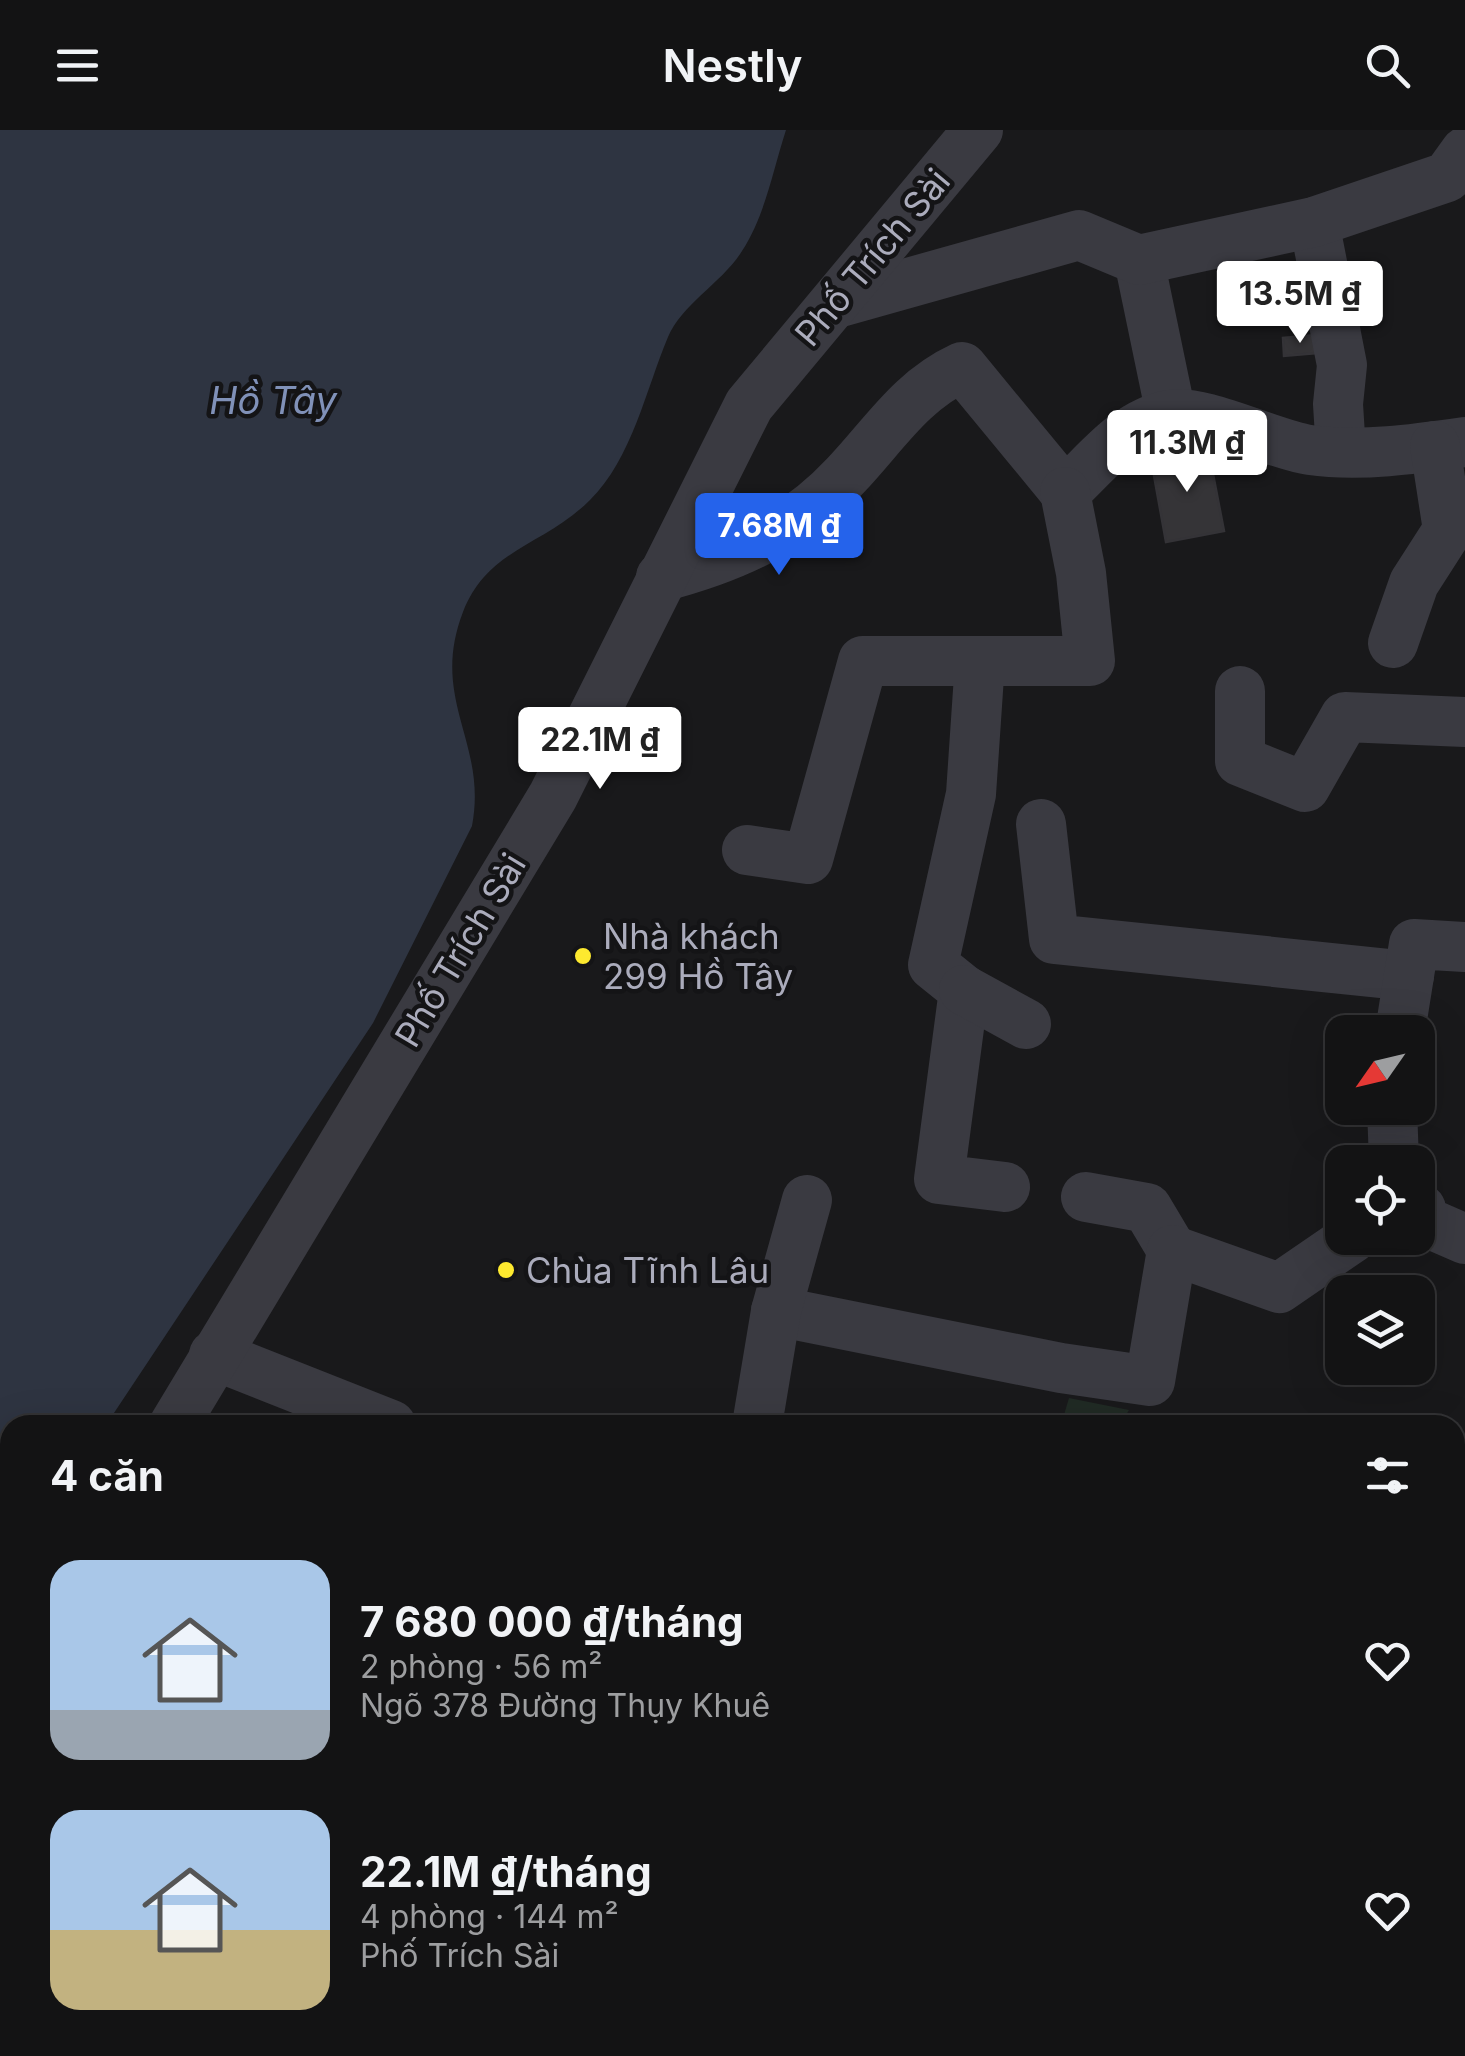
<!DOCTYPE html>
<html lang="vi">
<meta charset="utf-8">
<style>
body{margin:0;font-family:Inter,sans-serif;background:#202022;color:#f1f3f6;height:100vh;display:flex;flex-direction:column;font-size:38px;white-space:nowrap}
*{box-sizing:border-box;margin:0}
p{font-size:32px;color:#9d9ea0}
.icon{flex:none;width:55px;height:55px;fill:none;stroke:currentColor;stroke-width:2;stroke-linecap:round;stroke-linejoin:round}
.map{position:relative;flex:1;overflow:hidden}
.details{position:absolute;left:0px;top:1285px;width:1465px;height:642px;display:flex;flex-direction:column;background:#131314;border-radius:30px 30px 0 0;box-shadow:0 10px 40px #0002,0 0 0 2px #323234}
.details>*{flex:none}
.needle{width:65px;rotate:236deg}
.fabs{position:absolute;left:1325px;top:885px;display:grid;gap:20px}
.fabs a{display:grid;place-items:center;width:110px;height:110px;border-radius:20px;background:#131314;box-shadow:0 10px 40px #0002,0 0 0 2px #323234;font-size:50px}
.price{position:absolute;translate:-50% -85px;padding:0 22px;border-radius:10px;background:#fff;color:#222;font-size:32px;line-height:65px;filter:drop-shadow(0 2px 5px #0008)}
.price::after{content:'';position:absolute;left:50%;top:60px;width:30px;height:22px;margin-left:-15px;background:inherit;clip-path:polygon(0 0,100% 0,50% 100%)}
.price.active{background:#2563eb;color:#fff}
ul{padding:0;list-style:none}
li{display:flex;align-items:center;gap:30px;height:250px;padding:0 50px}
li span{display:grid;place-items:center;flex:none;width:280px;height:200px;border-radius:30px;color:#555}
li>.icon{margin-inline-start:auto}
span .icon{width:120px;height:120px;fill:#fffc;stroke-width:1}
li b{font-size:42px}
h2{display:flex;justify-content:space-between;align-items:center;height:120px;padding:0 50px;font-size:42px}
header{display:flex;justify-content:space-between;align-items:center;height:130px;padding:0 50px;background:#131314;font-size:45px;font-weight:600}
.map>svg:first-child{display:block}
</style>
<header><svg class="icon" aria-label="menu" viewBox="0 0 24 24"><path d="M4 6h16M4 12h16M4 18h16"/></svg>Nestly<svg class="icon" aria-label="search" viewBox="0 0 24 24"><circle cx="10" cy="10" r="6"/><path d="M15 15l6 6"/></svg></header>
<div class="map">
<svg width="1465" height="1926" viewBox="0 0 1465 1926">
<rect width="100%" height="100%" fill="#19191b"/>
<polygon fill="#202a24" points="1069,1268 1129,1280 1120,1295 1061,1295"/>
<path fill="#2e3441" d="M0 0H786C773 40 765 86 742 121 723 152 682 174 668 207 646 259 632 329 590 370 544 416 488 418 463 482 429 570 488 612 472 696L373 893 106 1295H10V1435L0 1450Z"/>
<g fill="#353437" stroke="#343337" stroke-width="2.5">
<polygon points="1315,205 1317,223 1284,226 1283,208"/>
<polygon points="1208,318 1224,401 1166,412 1151,329"/>
<polygon points="1455,1491 1465,1493 1465,1556 1455,1554"/>
</g>
<g fill="none" stroke-linecap="round" stroke-linejoin="round">
<g stroke="#3a3a41" stroke-width="50">
<polyline points="1314,92 1342,235 1338,274 1341,322"/>
<polyline points="1139,130 1171,284"/>
<polyline points="837,173 1079,105 1139,130 1314,92 1447,47 1465,22"/>
<path d="M661 447C734 428 794 401 846 345 884 305 910 261 962 237L1065 362C1096 334 1125 293 1169 285 1203 278 1273 315 1310 320 1360 327 1416 319 1465 312"/>
<polyline points="1393,513 1414,453 1448,400 1435,316"/>
<polyline points="980,531 971,664 933,835 964,860 939,1049 1005,1057"/>
<polyline points="1240,561 1240,631 1305,657 1345,587 1465,592"/>
<polyline points="1041,694 1054,809 1409,846"/>
<polyline points="747,720 808,729 863,531 1090,531 1081,443 1065,362"/>
<polyline points="964,860 1026,894"/>
<polyline points="1400,902 1414,814 1465,817"/>
<polyline points="1392,978 1394,1032"/>
<polyline points="1086,1067 1147,1078 1172,1120"/>
<polyline points="1418,1078 1421,1079 1419,1089 1465,1109"/>
<polyline points="776,1181 1061,1238 1150,1251 1172,1120 1279,1158 1352,1108"/>
<polyline points="214,1225 391,1295"/>
<polyline points="174,1295 553,666 749,275 978,0"/>
<polyline points="757,1295 776,1181 807,1070"/>
<polyline points="0,1551 10,1537"/>
<polyline points="1455,1624 1465,1626"/>
<polyline points="1455,1745 1465,1720"/>
<polyline points="0,1798 10,1782"/>
<polyline points="337,1918 409,1926"/>
<polyline points="58,1926 61,1918"/>
<polyline points="504,1926 506,1918"/>
<polyline points="751,1926 753,1918"/>
<polyline points="972,1926 973,1918"/>
<polyline points="1109,1926 1111,1918"/>
<polyline points="1225,1926 1226,1918"/>
</g>
</g>
<g fill="#fde92f" stroke="#141416" stroke-width="4">
<circle cx="583" cy="826" r="10"/>
<circle cx="506" cy="1140" r="10"/>
</g>
<g text-anchor="middle" dominant-baseline="central" stroke-width="9" stroke-linejoin="round" paint-order="stroke">
<g font-size="35" fill="#abacbc" stroke="#141416">
<text transform="translate(872 127) rotate(-50)">Phố Trích Sài</text>
<text transform="translate(460 820) rotate(-59)">Phố Trích Sài</text>
</g>
<g font-size="35" fill="#abacbc" stroke="#141416" text-anchor="start">
<text x="603" y="806">Nhà khách<tspan x="603" dy="40">299 Hồ Tây</tspan></text>
<text x="526" y="1140">Chùa Tĩnh Lâu</text>
</g>
<g font-size="38" font-style="italic" fill="#8091b8" stroke="#141416">
<text x="273" y="270">Hồ Tây</text>
</g>
</g>
</svg>
<div class="fabs">
<a><svg class="needle" viewBox="-14 -14 28 28"><path d="M0-13l5 13h-10z" fill="#e53935"/><path d="M0 13l5-13h-10z" fill="#9d9ea0"/></svg></a>
<a><svg class="icon" aria-label="locate" viewBox="0 0 24 24"><circle cx="12" cy="12" r="6"/><path d="M12 2v4M12 18v4M2 12h4M18 12h4"/></svg></a>
<a><svg class="icon" aria-label="layers" viewBox="0 0 24 24"><path d="M12 4l9 5-9 5-9-5zM3 14l9 5 9-5"/></svg></a>
</div>
<b class="price" style="left:1300px;top:216px">13.5M ₫</b>
<b class="price" style="left:1187px;top:365px">11.3M ₫</b>
<b class="price active" style="left:779px;top:448px">7.68M ₫</b>
<b class="price" style="left:600px;top:662px">22.1M ₫</b>
<section class="details">
<h2>4 căn<svg class="icon" aria-label="filters" viewBox="0 0 24 24"><path d="M4 7h16M4 17h16"/><circle cx="9" cy="7" r="2"/><circle cx="15" cy="17" r="2"/></svg></h2>
<ul>
<li><span style="background:linear-gradient(#a9c7e8 75%,#9aa5b1 0)"><svg class="icon" aria-label="home" viewBox="0 0 24 24"><path d="M3 11l9-7 9 7M6 9v11h12V9"/></svg></span><div><b>7 680 000 ₫/tháng</b><p>2 phòng · 56 m²</p><p>Ngõ 378 Đường Thụy Khuê</p></div><svg class="icon" aria-label="heart" viewBox="0 0 24 24"><path d="M12 20l-8-8c-3-5 5-10 8-4 3-6 11-1 8 4z"/></svg></li>
<li><span style="background:linear-gradient(#a9c7e8 60%,#c2b280 0)"><svg class="icon" aria-label="home" viewBox="0 0 24 24"><path d="M3 11l9-7 9 7M6 9v11h12V9"/></svg></span><div><b>22.1M ₫/tháng</b><p>4 phòng · 144 m²</p><p>Phố Trích Sài</p></div><svg class="icon" aria-label="heart" viewBox="0 0 24 24"><path d="M12 20l-8-8c-3-5 5-10 8-4 3-6 11-1 8 4z"/></svg></li>
</ul>
</section>
</div>
